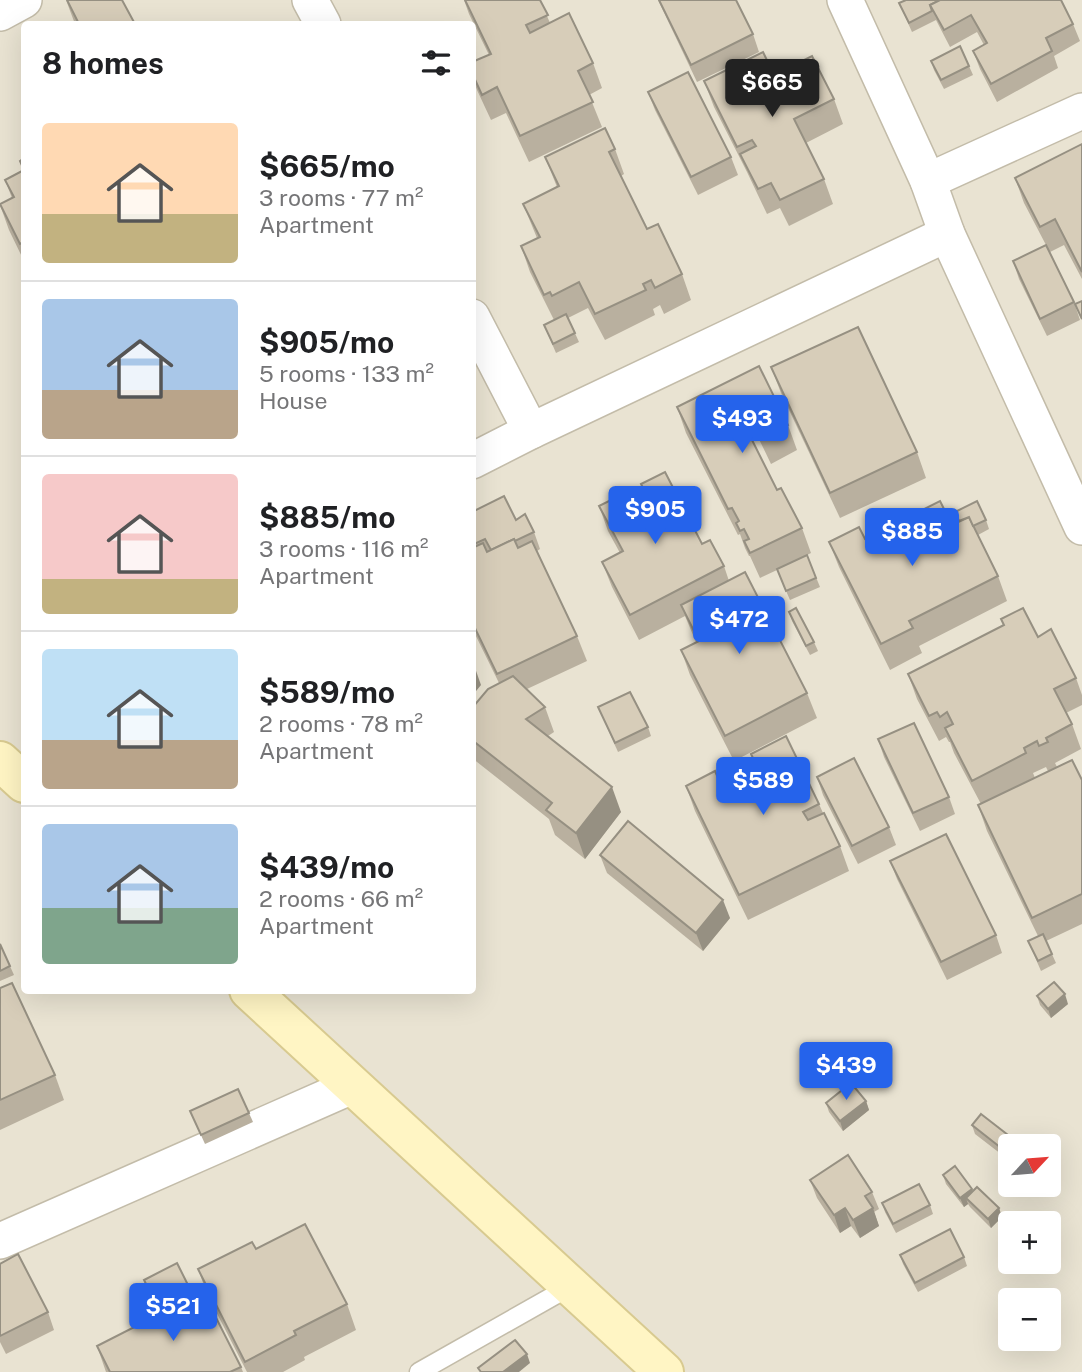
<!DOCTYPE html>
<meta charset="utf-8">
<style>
body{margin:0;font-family:"Public Sans",sans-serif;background:#f2f2f2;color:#202124;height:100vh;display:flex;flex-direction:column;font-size:26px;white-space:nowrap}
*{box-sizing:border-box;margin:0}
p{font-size:23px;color:#757577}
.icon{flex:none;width:38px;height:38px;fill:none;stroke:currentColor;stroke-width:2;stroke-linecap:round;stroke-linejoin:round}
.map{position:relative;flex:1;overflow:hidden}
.side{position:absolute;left:21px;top:21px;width:455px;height:973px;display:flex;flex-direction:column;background:#fff;border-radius:7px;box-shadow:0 7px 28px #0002}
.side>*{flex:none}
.needle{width:46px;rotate:64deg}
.buttons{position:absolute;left:998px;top:1134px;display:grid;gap:14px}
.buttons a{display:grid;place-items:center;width:63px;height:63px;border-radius:7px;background:#fff;box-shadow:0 7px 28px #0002;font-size:35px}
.price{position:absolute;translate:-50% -60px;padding:0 16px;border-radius:7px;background:#2563eb;color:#fff;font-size:23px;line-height:46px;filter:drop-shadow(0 2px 4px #0008)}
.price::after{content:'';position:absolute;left:50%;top:42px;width:21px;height:16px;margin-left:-10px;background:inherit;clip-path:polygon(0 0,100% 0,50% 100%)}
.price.on{background:#222;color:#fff}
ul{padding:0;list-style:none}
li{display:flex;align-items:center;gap:21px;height:175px;padding:0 21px}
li+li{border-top:2px solid #e0e0e0}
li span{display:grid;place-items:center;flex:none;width:196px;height:140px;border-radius:7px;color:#555}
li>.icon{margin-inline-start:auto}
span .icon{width:84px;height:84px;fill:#fffc;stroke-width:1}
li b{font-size:30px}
h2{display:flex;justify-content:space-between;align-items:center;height:84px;padding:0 21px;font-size:30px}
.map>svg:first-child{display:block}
</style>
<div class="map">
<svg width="1082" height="1372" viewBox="0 0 1082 1372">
<rect width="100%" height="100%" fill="#f4f1e5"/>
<path fill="#e9e3d2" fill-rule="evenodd" d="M0 0H1082V1372H0ZM24 24H472V990H24ZM1010 1146H1048V1185H1010ZM1010 1223H1048V1262H1010ZM1010 1300H1048V1339H1010Z"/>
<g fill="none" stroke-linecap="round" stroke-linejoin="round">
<defs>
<polyline id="lane" points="419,1372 571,1286"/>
<g id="street">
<polyline points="310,0 323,24"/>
<polyline points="845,0 928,181 947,234 1082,527"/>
<polyline points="0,13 24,0"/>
<polyline points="928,181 1082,111"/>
<polyline points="472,317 531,431"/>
<polyline points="472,461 531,431 947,234"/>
<polyline points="0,1241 352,1086"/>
</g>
<g id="secondary">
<polyline points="0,761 24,783"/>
<polyline points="249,990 664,1372"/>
</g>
</defs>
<use href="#lane" stroke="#c3bca9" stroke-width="21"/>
<use href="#street" stroke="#c3bca9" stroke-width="38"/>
<use href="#secondary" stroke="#d8ca90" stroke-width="42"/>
<use href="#lane" stroke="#fff" stroke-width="18"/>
<use href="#street" stroke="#fff" stroke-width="35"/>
<use href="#secondary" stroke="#fff5c4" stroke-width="38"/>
</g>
<g fill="#b9b09f">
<polygon points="66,0 135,24 75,24"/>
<polygon points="464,0 540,0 550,23 593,63 602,88 589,95 602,127 529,162 506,113 491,120 477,90 472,76 472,62 489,55 469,14"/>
<polygon points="658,0 736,0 753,34 759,52 697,82"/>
<polygon points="899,3 1073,24 1080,41 1054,56 1058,68 997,102 980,69 973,51 984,45 977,32 950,47 936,20 912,32"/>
<polygon points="931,61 969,66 973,75 944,89 934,70"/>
<polygon points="774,75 834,99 843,124 806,143 824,179 833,204 789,226 780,208 767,214 747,172 714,107 704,81"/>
<polygon points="648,92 731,157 738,175 698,195 655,110"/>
<polygon points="1082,144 1082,279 1064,245 1050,252 1074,302 1080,320 1047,336 1019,279 1013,261 1046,245 1024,203 1015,178"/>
<polygon points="615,149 624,174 621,176 647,229 682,274 691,300 664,314 660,305 653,309 655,315 605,340 588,308 568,318 579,342 556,353 544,325 554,320 530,272 521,246 537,238 523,204 557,187 545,157"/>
<polygon points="24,158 24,261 9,230 0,205 12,198 5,180 23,170 20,161"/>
<polygon points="759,366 788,425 797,450 771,464 758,437 752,440 777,490 802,528 811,553 807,555 820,587 790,600 777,570 760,578 750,556 749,556 745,548 740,534 738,535 686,433 677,407"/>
<polygon points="771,367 917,452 926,478 840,518 781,393"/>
<polygon points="641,484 724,566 729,581 807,693 817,718 734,761 690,675 681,650 696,642 685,616 639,640 612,587 602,562 620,553 608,531 599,506 637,503 647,499"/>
<polygon points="472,512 516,520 534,532 540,549 537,551 577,636 587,661 527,689 545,707 554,732 548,736 621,812 585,859 555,835 549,819 472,758 472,708 499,683 472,628"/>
<polygon points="955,512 986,520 989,529 978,535 998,576 1007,601 919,646 922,653 890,670 839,567 829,542 865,539 952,525 958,522"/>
<polygon points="789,612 814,642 818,651 810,655 792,621"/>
<polygon points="1001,619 1038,637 1076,678 1082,695 1082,705 1066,713 1072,724 1081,749 1055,763 1057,767 1048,771 1046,767 1033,773 1035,778 1082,780 1082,924 1046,941 1056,963 1041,971 1028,941 1038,936 987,831 978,805 981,804 954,753 950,742 949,742 946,737 939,741 917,699 908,674 1004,625"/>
<polygon points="598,707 648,727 651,736 618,752"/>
<polygon points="878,739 949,797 955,814 920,831 884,757"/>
<polygon points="751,754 819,804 823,813 840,846 849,871 748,920 695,811 686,786 718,778 741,788 746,786 739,768 754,761"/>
<polygon points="817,777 889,827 896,845 858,864 823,795"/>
<polygon points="600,855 730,918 703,951 607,873"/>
<polygon points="890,861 996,935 1002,953 947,980 897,879"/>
<polygon points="0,944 14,975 0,981"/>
<polygon points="0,988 55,1075 64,1100 0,1130"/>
<polygon points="1037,996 1068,1004 1051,1018 1040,1005"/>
<polygon points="866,1101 869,1110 843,1131 829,1112 826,1103"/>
<polygon points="190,1111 249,1113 253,1122 205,1144"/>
<polygon points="972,1125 1021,1145 1021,1146 1010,1146 1010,1161 975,1134"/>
<polygon points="943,1175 999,1208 1002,1217 991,1228 970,1207 968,1204 964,1207 946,1184"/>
<polygon points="810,1180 872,1192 879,1209 874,1212 879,1226 860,1238 851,1226 840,1233 817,1198"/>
<polygon points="1022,1185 1047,1185 1032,1197"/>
<polygon points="882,1203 930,1205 933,1214 896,1233 885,1212"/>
<polygon points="256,1249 347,1304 356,1330 304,1357 305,1360 283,1372 247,1372 207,1294 198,1269"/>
<polygon points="900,1255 964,1257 967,1266 918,1292 903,1264"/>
<polygon points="0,1264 48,1312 54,1330 6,1354 0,1342"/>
<polygon points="144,1280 194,1297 241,1367 243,1372 106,1372 97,1346 160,1314 147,1289"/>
</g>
<g fill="#969082">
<polygon points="475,668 481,685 472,696 472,670"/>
<polygon points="612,787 621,812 585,859 576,833"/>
<polygon points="723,900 730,918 703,951 696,933"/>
<polygon points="1065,994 1068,1004 1051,1018 1048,1009"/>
<polygon points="866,1101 869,1110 843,1131 840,1121"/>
<polygon points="1033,1185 1047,1185 1032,1197 1029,1188"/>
<polygon points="972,1189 975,1198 966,1198 968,1204 964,1207 960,1198"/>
<polygon points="845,1208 851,1226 840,1233 834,1215"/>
<polygon points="873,1208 879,1226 860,1238 853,1220"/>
<polygon points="999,1208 1002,1217 991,1228 988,1219"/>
<polygon points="527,1354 530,1363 519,1372 503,1372"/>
</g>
<g fill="#d7cdb9" stroke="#969082" stroke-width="2">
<polygon points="67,0 122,0 135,24 79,24"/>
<polygon points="465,0 540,0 548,15 526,25 530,33 569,13 593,63 578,71 593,102 520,136 497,87 482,95 472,73 472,62 491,54"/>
<polygon points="659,0 736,0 753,34 691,65"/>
<polygon points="906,0 940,0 930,5 932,11 909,23 899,3"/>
<polygon points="940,0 1061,0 1073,24 1046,38 1052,51 991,84 973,51 987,43 971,15 944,30 930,5"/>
<polygon points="960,46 969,66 941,80 931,61"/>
<polygon points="763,52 774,75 812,56 834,99 794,119 824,179 780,200 771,183 758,189 740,154 756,146 752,140 737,147 704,81"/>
<polygon points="688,72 731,157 691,177 648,92"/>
<polygon points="605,128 615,149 609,152 647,229 658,224 682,274 655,288 651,280 643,284 646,290 595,314 579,282 552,296 550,292 544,295 521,246 540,237 523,204 559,186 545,157"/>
<polygon points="1082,144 1082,272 1055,219 1040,227 1015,178"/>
<polygon points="24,158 24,242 20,244 0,204 14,197 5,180 24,170 20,161"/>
<polygon points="1046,245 1074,302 1040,319 1013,261"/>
<polygon points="1082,301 1082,319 1075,304"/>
<polygon points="566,314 575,333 553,344 544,325"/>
<polygon points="858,327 917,452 830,493 771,367"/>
<polygon points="759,366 788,425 762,439 749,412 740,416 777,490 781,488 802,528 750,553 744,541 749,539 744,529 740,531 736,523 739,521 732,508 728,509 677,407"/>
<polygon points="665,472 702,544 710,540 724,566 630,615 602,562 623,551 599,506 631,490 637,503 648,498 641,484"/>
<polygon points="504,496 516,520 525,514 534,532 515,541 514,539 491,550 485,539 472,545 472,512"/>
<polygon points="940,501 952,525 969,517 998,576 909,621 913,628 881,644 829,542 859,527 865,539"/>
<polygon points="977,501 986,520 973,526 969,517 959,521 955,512"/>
<polygon points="514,539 518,548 532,541 577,636 497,674 472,622 472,548 483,543 487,552"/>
<polygon points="807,555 816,578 786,591 777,569"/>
<polygon points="745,572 807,693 725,736 681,650 699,641 681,605"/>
<polygon points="796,608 814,642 806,646 789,612"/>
<polygon points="1023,608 1038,637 1051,629 1076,678 1054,689 1072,724 1046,738 1048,742 1039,746 1037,741 1024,748 1026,753 972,781 945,728 953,724 947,712 940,717 937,712 929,716 908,674 1004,625 1001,619"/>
<polygon points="513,676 545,707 526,719 612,787 576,833 546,810 552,803 472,740 472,708 488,689"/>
<polygon points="630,692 648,727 615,743 598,707"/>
<polygon points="914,723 949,797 913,813 878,739"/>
<polygon points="786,736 819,804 803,812 808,820 824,813 840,846 739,895 686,786 715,771 718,778 733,771 741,788 747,785 739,768 754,760 751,754"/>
<polygon points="854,758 889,827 852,846 817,777"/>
<polygon points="1072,760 1082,780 1082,894 1032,918 978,805"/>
<polygon points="628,821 723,900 696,933 600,855"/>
<polygon points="946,834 996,935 941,962 890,861"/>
<polygon points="1043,934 1052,954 1038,961 1028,941"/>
<polygon points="0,944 10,966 0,971"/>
<polygon points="1054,982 1065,994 1048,1009 1037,996"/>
<polygon points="12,983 55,1075 0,1100 0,988"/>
<polygon points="851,1083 866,1101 840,1121 826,1103"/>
<polygon points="238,1089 249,1113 201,1135 190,1111"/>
<polygon points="981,1114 1021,1145 1020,1146 1010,1146 1010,1155 972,1125"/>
<polygon points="848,1155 872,1192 865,1196 873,1208 853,1220 845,1208 834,1215 810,1180"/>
<polygon points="955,1166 972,1189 960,1198 943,1175"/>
<polygon points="919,1184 930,1205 893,1224 882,1203"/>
<polygon points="977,1187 999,1208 988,1219 966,1198"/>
<polygon points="305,1224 347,1304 294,1331 296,1335 245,1362 198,1269 252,1242 256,1249"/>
<polygon points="950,1229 964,1257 915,1283 900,1255"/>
<polygon points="18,1254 48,1312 0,1336 0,1264"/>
<polygon points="177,1263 194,1297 161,1313 144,1280"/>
<polygon points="203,1292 241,1367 230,1372 110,1372 97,1346"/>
<polygon points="515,1340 527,1354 503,1372 481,1372 478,1368"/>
</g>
</svg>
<div class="buttons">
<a><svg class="needle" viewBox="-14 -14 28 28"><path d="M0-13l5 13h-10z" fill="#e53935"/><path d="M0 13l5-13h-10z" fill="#757577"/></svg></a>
<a>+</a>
<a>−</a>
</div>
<b class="price on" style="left:772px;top:119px">$665</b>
<b class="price" style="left:742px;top:455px">$493</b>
<b class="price" style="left:655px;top:546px">$905</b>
<b class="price" style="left:912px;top:568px">$885</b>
<b class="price" style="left:739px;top:656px">$472</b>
<b class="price" style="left:763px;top:817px">$589</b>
<b class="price" style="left:846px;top:1102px">$439</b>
<b class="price" style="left:173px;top:1343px">$521</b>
<section class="side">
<h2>8 homes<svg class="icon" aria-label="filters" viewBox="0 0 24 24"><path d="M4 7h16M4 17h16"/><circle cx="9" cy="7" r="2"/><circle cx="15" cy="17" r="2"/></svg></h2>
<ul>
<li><span style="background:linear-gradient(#ffd9b3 65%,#c2b280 0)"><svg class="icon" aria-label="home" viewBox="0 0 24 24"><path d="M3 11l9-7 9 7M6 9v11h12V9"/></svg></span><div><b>$665/mo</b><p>3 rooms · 77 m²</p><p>Apartment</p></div></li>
<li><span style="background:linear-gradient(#a9c7e8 65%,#b9a48a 0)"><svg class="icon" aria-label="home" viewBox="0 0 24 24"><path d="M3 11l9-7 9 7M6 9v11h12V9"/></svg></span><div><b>$905/mo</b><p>5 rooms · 133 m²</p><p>House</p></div></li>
<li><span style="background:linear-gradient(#f6c9c9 75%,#c2b280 0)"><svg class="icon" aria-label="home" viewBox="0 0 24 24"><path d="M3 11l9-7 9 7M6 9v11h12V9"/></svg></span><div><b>$885/mo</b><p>3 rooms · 116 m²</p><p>Apartment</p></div></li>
<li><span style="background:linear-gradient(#bfe0f5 65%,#b9a48a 0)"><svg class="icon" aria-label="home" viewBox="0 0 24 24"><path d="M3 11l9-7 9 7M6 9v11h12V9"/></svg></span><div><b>$589/mo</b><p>2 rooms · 78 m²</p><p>Apartment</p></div></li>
<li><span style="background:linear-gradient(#a9c7e8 60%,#7fa58c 0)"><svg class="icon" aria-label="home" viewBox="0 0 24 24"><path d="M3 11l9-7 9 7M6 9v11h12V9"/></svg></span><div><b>$439/mo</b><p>2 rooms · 66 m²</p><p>Apartment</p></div></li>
</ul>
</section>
</div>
